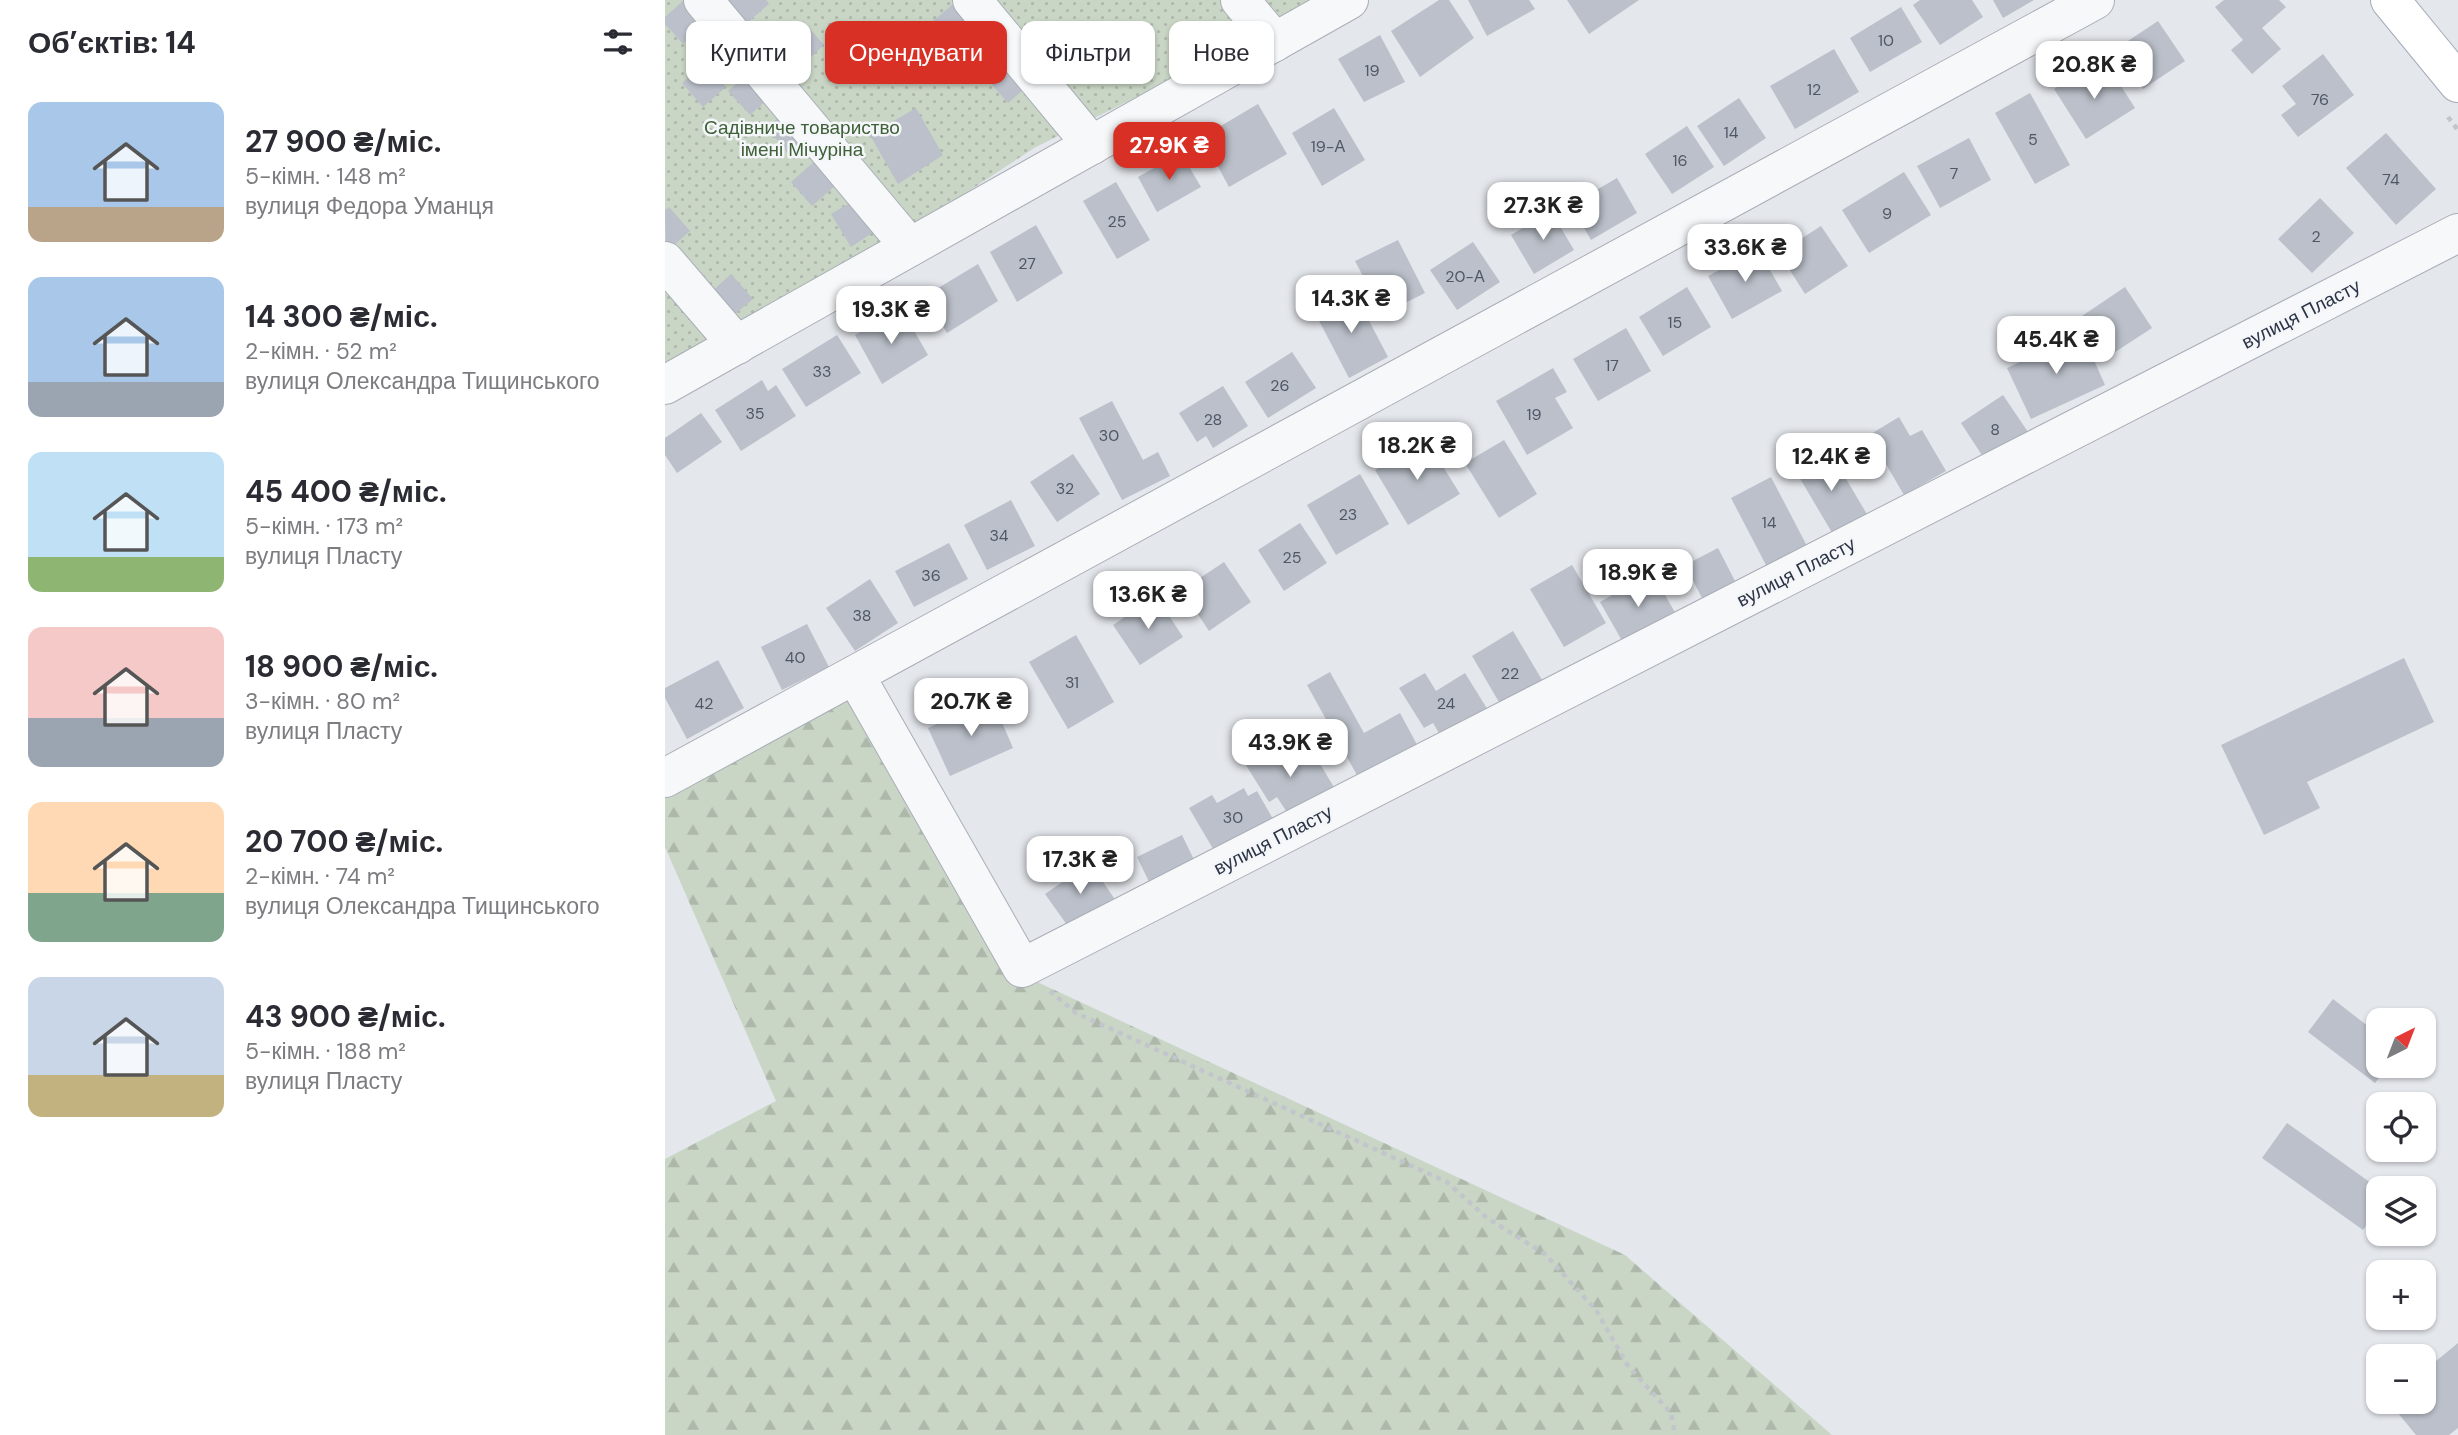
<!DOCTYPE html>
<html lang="uk">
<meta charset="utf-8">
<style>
body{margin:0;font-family:"DM Sans",sans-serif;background:#f7f7f7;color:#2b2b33;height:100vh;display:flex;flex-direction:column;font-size:26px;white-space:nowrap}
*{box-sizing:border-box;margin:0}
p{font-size:23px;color:#7c7c81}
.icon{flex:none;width:38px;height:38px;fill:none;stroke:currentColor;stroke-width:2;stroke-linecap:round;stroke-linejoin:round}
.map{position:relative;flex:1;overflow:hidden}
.sheet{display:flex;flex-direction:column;background:#fff;width:665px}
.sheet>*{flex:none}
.banner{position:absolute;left:21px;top:21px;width:665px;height:63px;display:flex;gap:14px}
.needle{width:46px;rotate:42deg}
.buttons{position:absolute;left:1701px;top:1008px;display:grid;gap:14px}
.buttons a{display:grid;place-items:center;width:70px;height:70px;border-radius:14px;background:#fff;box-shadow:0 2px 5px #0004;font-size:35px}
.price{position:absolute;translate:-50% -60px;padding:0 16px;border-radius:14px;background:#fff;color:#222;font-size:23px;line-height:46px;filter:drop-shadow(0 2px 4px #0008)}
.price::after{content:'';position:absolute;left:50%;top:42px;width:21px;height:16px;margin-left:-10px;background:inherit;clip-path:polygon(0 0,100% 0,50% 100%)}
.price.active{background:#d93025;color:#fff}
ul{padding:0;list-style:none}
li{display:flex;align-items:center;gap:21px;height:175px;padding:0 28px}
li span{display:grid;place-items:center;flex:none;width:196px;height:140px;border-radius:14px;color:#555}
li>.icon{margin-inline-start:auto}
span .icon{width:84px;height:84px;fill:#fffc;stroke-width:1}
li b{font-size:30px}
h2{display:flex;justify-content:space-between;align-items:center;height:84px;padding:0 28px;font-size:30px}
.chip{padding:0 24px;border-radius:14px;background:#fff;box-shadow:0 2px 5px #0004;font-size:24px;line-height:63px}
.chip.active{background:#d93025;color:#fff}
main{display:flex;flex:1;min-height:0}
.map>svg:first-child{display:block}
</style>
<main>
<section class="sheet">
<h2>Об’єктів: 14<svg class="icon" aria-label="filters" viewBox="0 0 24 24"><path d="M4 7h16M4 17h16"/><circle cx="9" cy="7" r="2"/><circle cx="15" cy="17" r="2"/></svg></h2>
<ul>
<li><span style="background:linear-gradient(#a9c7e8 75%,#b9a48a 0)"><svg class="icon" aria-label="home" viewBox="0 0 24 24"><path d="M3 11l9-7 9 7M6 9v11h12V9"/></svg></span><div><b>27 900 ₴/міс.</b><p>5-кімн. · 148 m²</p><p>вулиця Федора Уманця</p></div></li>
<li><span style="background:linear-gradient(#a9c7e8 75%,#9aa5b1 0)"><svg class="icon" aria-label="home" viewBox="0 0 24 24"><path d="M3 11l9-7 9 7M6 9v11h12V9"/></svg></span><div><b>14 300 ₴/міс.</b><p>2-кімн. · 52 m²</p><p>вулиця Олександра Тищинського</p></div></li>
<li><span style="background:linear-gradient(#bfe0f5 75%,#8fb573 0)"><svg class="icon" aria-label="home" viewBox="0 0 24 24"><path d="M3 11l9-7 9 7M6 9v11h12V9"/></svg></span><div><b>45 400 ₴/міс.</b><p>5-кімн. · 173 m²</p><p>вулиця Пласту</p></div></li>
<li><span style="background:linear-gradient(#f6c9c9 65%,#9aa5b1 0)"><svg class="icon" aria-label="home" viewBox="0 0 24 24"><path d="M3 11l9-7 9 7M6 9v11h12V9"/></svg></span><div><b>18 900 ₴/міс.</b><p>3-кімн. · 80 m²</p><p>вулиця Пласту</p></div></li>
<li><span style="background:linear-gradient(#ffd9b3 65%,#7fa58c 0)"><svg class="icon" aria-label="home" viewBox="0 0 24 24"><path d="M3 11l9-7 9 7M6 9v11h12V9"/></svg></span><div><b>20 700 ₴/міс.</b><p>2-кімн. · 74 m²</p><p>вулиця Олександра Тищинського</p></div></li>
<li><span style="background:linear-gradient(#c9d6e8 70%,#c2b280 0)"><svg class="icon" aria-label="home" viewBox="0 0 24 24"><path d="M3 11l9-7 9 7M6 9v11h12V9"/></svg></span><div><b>43 900 ₴/міс.</b><p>5-кімн. · 188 m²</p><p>вулиця Пласту</p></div></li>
</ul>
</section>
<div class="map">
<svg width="1793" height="1435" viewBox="0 0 1793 1435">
<defs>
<pattern id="forest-firs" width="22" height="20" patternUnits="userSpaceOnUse" patternTransform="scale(1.75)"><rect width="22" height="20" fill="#c9d6c5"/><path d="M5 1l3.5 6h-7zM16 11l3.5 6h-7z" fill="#adb8ab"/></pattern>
<pattern id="garden-dots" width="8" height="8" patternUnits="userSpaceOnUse" patternTransform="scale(1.75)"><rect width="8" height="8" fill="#c9d6c5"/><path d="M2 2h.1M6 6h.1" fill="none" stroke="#adb8ab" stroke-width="1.8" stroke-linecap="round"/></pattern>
</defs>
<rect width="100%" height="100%" fill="#e4e7ec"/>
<polygon fill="url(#forest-firs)" points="190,682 355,974 960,1255 1167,1435 0,1435 0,1159 111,1101 0,847 0,783"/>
<polygon fill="url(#garden-dots)" points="0,0 661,0 628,19 369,148 160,286 0,373"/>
<g fill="#bbc0ca">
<polygon points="19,0 41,24 18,44 0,24 0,17"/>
<polygon points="59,0 101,0 104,4 81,24"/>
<polygon points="774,0 784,0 809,38 755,77 726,31"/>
<polygon points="803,0 864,0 870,9 822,36"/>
<polygon points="902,0 974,0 924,34"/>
<polygon points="1255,0 1307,0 1318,17 1275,45 1248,5"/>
<polygon points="1328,0 1369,0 1338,18"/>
<polygon points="1559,0 1614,0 1621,7 1597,28 1616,49 1587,74 1566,50 1578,40 1550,7"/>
<polygon points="287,5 308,29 285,49 263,25"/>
<polygon points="1236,7 1257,42 1205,72 1185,38"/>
<polygon points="138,21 159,45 136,66 114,42"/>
<polygon points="1493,21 1520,61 1478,89 1451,49"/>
<polygon points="388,27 409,51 385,72 364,48"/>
<polygon points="715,35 740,82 699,102 673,59"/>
<polygon points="1169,49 1194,92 1130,129 1105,86"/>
<polygon points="1658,54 1689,95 1633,137 1616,115 1631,104 1617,86"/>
<polygon points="345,58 366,83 343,103 322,79"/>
<polygon points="40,63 61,87 38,107 17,83"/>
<polygon points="1426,66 1437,83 1449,75 1470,108 1421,139 1389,89"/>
<polygon points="87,70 109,94 85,115 63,91"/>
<polygon points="1365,93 1405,165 1370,184 1330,113"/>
<polygon points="1074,98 1101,138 1059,166 1032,126"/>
<polygon points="593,104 622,154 564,187 537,137"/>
<polygon points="125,107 146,132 123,153 102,128"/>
<polygon points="251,108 278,155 233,184 205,135"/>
<polygon points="669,108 700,160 657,186 627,133"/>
<polygon points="1022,126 1049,167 1007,194 980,154"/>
<polygon points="1721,133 1771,189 1731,225 1681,168"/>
<polygon points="1304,138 1326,180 1275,208 1252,166"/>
<polygon points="516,153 536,187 492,212 473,177"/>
<polygon points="150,161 171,185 147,206 126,182"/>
<polygon points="1239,172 1266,215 1204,253 1177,210"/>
<polygon points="952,178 972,213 926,240 906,205"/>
<polygon points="451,182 485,240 452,259 418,201"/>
<polygon points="195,197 216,227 186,247 166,214"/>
<polygon points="1655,198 1689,233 1647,273 1613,239"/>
<polygon points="4,207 25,231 1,252 0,210"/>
<polygon points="886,211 909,250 869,274 846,235"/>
<polygon points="371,225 398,273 352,302 325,252"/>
<polygon points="1156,226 1183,266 1140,294 1114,253"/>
<polygon points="733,240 760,293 718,314 690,261"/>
<polygon points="808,242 835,282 792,310 765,270"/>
<polygon points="1093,249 1117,291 1067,319 1043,276"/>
<polygon points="313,264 333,301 282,333 260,296"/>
<polygon points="66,274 88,299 64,319 43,295"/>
<polygon points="1022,287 1046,327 998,356 974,317"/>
<polygon points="1460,287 1487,328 1444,356 1417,316"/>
<polygon points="689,292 723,357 684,378 650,313"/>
<polygon points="236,308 263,355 217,384 190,335"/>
<polygon points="961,328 986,371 933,401 908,359"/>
<polygon points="1417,333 1440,385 1366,419 1342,368"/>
<polygon points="172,335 196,373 141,407 117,369"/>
<polygon points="627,352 651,388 603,418 580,382"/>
<polygon points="888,368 902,392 890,398 908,428 862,455 831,401"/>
<polygon points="97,380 103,391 111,385 131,416 76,451 50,410"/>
<polygon points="558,386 583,426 548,448 541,436 532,442 514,413"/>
<polygon points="1338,395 1365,435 1322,463 1296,423"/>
<polygon points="447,401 478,460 493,452 505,476 457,500 414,418"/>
<polygon points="36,413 57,442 12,473 0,455 0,438"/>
<polygon points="1234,417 1245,436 1257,430 1281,471 1239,495 1204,435"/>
<polygon points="761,439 795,494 743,525 710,470"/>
<polygon points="839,440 872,494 834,518 800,463"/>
<polygon points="1164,450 1203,516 1169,536 1130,470"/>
<polygon points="408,454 435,494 392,522 365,482"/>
<polygon points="695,474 724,524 671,555 642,505"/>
<polygon points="1106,477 1142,546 1102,567 1066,498"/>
<polygon points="346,500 370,546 322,570 299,525"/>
<polygon points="635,523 662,563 619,591 593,550"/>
<polygon points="284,543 303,579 249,607 230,571"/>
<polygon points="1053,548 1071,583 1038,600 1020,565"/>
<polygon points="559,562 586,602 544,631 517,590"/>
<polygon points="907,565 941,623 899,647 865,589"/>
<polygon points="987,572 1012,616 960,646 935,602"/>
<polygon points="205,579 233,623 190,651 161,608"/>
<polygon points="491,596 518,637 475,665 448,625"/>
<polygon points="142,624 164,667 117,690 96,647"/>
<polygon points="848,631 883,690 841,714 807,656"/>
<polygon points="411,635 449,702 403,729 364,662"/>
<polygon points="1739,658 1769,722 1642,782 1655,808 1599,835 1556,745"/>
<polygon points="53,660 79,708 22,739 0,698 0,688"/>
<polygon points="665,672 699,733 735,713 757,754 698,786 642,685"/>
<polygon points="760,673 771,691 800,673 826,715 780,743 768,723 759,728 734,688"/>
<polygon points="327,699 348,748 285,776 263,728"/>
<polygon points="605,746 616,764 645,747 670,789 625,817 612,797 604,802 579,762"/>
<polygon points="579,788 583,796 592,791 612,826 554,859 524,808 547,795 552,803"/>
<polygon points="517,835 533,868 488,890 472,857"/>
<polygon points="425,863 449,898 405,929 380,894"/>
<polygon points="1668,999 1713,1034 1713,1066 1723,1066 1710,1083 1643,1032"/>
<polygon points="1622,1123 1713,1188 1713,1209 1698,1230 1597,1158"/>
<polygon points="1793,1343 1793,1428 1784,1435 1751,1435 1724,1402 1759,1402 1759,1371"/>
</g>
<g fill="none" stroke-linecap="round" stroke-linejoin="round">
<defs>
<g id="minor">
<polyline points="38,0 245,247"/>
<polyline points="307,0 427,145"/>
<polyline points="575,0 610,42"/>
<polyline points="0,261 72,345"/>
<polyline points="0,385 684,0"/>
<polyline points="190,675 357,968 1793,233"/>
<polyline points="0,778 1430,0"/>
</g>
<polyline id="major" points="1725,0 1793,83"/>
</defs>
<use href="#minor" stroke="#a9aeb7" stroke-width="40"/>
<use href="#major" stroke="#a3abb8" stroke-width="40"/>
<g stroke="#c2c5cb" stroke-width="4.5" stroke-dasharray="5 5" stroke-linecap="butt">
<polyline points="1783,117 1793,130"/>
<polyline points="385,991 411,1013 782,1182 822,1218 880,1254 931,1310 963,1366 1006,1413 1010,1435"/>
</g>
<use href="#minor" stroke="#f7f8fa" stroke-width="38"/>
<use href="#major" stroke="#fff" stroke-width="38"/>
</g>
<g text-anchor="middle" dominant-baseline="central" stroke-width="5" stroke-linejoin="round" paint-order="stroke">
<g font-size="16" fill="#4f5766">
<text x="1221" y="40">10</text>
<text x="707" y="70">19</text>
<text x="1149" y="89">12</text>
<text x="1655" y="99">76</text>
<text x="1066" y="132">14</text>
<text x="1368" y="139">5</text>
<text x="663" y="146">19-А</text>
<text x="1015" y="160">16</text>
<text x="1289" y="173">7</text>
<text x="1726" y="179">74</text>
<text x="1222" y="213">9</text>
<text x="452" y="221">25</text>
<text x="1651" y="236">2</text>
<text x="362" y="263">27</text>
<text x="800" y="276">20-А</text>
<text x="1010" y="322">15</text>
<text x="947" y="365">17</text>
<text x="157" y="371">33</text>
<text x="615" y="385">26</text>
<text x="90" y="413">35</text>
<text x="869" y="414">19</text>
<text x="548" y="419">28</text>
<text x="1330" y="429">8</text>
<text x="444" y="435">30</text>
<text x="400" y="488">32</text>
<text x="683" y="514">23</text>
<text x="1104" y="522">14</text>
<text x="334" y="535">34</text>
<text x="627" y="557">25</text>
<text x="266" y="575">36</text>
<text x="197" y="615">38</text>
<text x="130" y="657">40</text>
<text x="845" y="673">22</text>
<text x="407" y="682">31</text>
<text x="39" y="703">42</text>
<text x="781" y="703">24</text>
<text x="568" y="817">30</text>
</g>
<g font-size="19" fill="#3f6138" stroke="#f4f6f9">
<text x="137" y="127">Садівниче товариство<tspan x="137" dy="22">імені Мічуріна</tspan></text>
</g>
<g font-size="19" fill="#2b3445" stroke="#f4f6f9">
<text transform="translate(1636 314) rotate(-27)">вулиця Пласту</text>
<text transform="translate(1131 572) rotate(-27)">вулиця Пласту</text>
<text transform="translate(608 840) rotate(-27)">вулиця Пласту</text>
</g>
</g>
</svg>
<div class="buttons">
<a><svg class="needle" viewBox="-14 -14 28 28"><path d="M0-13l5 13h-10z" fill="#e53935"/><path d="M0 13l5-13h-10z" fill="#7c7c81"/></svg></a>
<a><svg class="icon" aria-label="locate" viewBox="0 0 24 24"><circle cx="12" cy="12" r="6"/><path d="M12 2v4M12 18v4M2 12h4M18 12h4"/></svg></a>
<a><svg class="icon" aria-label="layers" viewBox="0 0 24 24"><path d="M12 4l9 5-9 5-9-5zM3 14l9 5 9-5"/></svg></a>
<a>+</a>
<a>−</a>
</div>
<b class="price" style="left:1429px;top:101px">20.8K ₴</b>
<b class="price active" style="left:504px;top:182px">27.9K ₴</b>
<b class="price" style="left:878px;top:242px">27.3K ₴</b>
<b class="price" style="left:1080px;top:284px">33.6K ₴</b>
<b class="price" style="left:686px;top:335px">14.3K ₴</b>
<b class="price" style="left:226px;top:346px">19.3K ₴</b>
<b class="price" style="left:1391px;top:376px">45.4K ₴</b>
<b class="price" style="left:752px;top:482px">18.2K ₴</b>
<b class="price" style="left:1166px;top:493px">12.4K ₴</b>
<b class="price" style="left:973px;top:609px">18.9K ₴</b>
<b class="price" style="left:483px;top:631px">13.6K ₴</b>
<b class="price" style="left:306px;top:738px">20.7K ₴</b>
<b class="price" style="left:625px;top:779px">43.9K ₴</b>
<b class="price" style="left:415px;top:896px">17.3K ₴</b>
<div class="banner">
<a class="chip">Купити</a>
<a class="chip active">Орендувати</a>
<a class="chip">Фільтри</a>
<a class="chip">Нове</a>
</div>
</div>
</main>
